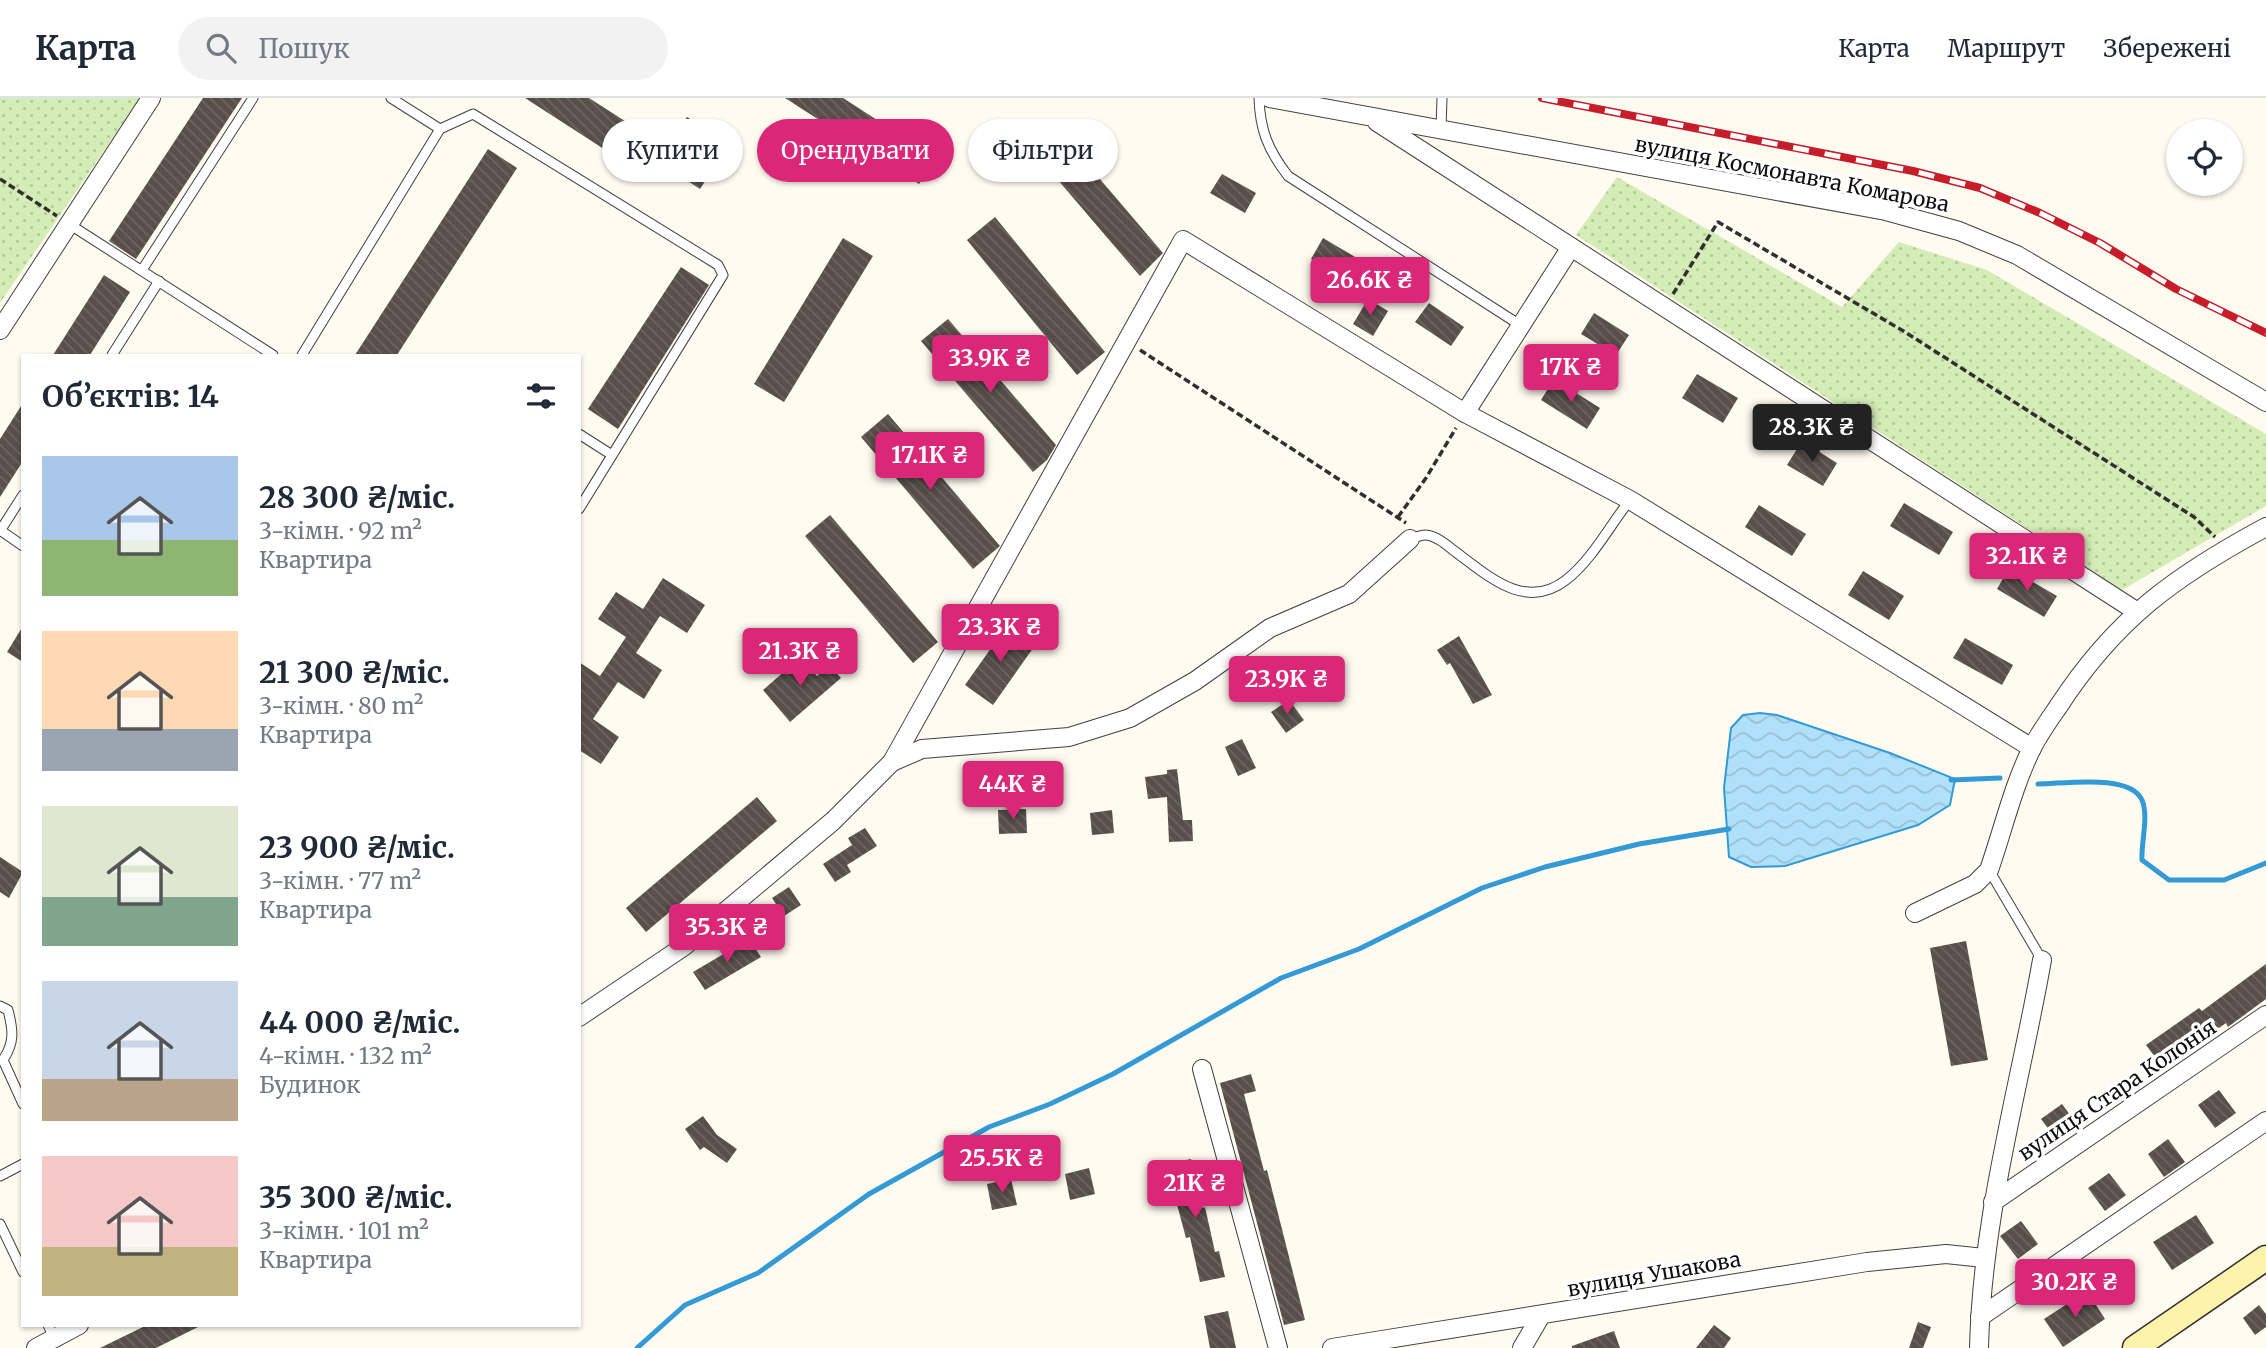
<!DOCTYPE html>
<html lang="uk">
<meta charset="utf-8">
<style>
body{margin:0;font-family:Merriweather,serif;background:#f2f2f3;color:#1f2937;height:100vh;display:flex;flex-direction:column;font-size:26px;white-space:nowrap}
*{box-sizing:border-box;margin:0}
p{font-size:23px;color:#747a83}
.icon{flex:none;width:38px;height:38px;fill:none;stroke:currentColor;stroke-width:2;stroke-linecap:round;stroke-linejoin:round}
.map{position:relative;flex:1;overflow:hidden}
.sheet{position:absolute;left:21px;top:256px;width:560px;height:973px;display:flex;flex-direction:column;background:#fff;border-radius:0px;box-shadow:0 2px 5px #0004}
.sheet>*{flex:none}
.hud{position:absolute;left:602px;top:21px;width:665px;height:63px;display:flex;gap:14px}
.buttons{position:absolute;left:2166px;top:21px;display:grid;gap:14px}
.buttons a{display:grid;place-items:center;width:77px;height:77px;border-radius:50%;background:#fff;box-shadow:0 2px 5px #0004;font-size:35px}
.price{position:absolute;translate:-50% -60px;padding:0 16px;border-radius:7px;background:#db2777;color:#fff;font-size:23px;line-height:46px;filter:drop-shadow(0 2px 4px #0008)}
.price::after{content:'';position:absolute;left:50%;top:42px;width:21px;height:16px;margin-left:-10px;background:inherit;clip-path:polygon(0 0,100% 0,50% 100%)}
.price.on{background:#222;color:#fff}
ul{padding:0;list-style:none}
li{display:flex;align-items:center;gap:21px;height:175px;padding:0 21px}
li span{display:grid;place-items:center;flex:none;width:196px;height:140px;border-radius:0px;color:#555}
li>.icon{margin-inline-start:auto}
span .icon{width:84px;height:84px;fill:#fffc;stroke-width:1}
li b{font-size:30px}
h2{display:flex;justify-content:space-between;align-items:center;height:84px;padding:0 21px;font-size:30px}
.chip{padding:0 24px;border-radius:32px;background:#fff;box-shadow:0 2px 5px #0004;font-size:24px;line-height:63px}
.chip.on{background:#db2777;color:#fff}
header{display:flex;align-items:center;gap:42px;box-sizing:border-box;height:98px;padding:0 35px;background:#fff;border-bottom:2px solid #e0e1e3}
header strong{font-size:33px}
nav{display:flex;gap:38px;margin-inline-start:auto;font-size:24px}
.search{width:490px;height:63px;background:#f2f2f3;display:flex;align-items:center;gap:18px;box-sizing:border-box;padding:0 24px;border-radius:38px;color:#747a83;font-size:26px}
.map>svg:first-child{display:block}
</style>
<header>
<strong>Карта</strong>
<div class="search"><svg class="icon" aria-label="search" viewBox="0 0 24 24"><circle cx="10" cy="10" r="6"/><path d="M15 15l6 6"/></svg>Пошук</div>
<nav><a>Карта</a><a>Маршрут</a><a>Збережені</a></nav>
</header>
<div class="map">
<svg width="2266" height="1250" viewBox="0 0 2266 1250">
<defs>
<pattern id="garden-dots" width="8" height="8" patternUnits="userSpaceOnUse" patternTransform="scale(1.75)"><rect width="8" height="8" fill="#d4ecb6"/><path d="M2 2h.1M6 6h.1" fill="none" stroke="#b5c99b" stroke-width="1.8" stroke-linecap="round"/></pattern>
<pattern id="water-waves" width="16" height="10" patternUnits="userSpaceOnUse" patternTransform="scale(1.75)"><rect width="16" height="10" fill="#b1e1fa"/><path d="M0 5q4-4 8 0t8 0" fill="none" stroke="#97c0d5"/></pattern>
<pattern id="building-back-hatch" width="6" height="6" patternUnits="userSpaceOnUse" patternTransform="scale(1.75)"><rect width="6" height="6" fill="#584f4a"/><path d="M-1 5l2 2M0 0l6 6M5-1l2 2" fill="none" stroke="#6b6460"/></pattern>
</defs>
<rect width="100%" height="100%" fill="#fffbf0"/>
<g fill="url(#garden-dots)">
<polygon points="0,0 140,0 0,205"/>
<polygon points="1617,79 1842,209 1899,144 1987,172 2266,336 2266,408 2122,492 1576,137"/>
</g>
<polygon fill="url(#water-waves)" stroke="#339ad6" stroke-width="2" points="1760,615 1777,617 1890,655 1955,681 1950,707 1918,727 1785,768 1751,769 1729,759 1724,690 1731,630 1743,617"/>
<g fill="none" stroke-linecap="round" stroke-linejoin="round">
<g stroke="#339ad6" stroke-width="5">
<polyline points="1951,682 2000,680"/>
<path d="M2038 686C2063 686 2130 675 2142 702 2149 719 2141 743 2142 762L2169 782H2224L2266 765"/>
<polyline points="637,1250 685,1207 758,1175 869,1096 989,1029 1050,1006 1113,976 1281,880 1359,851 1482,790 1545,769 1639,746 1729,731"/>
</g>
</g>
<g fill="url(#building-back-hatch)">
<polygon points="203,0 242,0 136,161 109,143"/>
<polygon points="525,0 589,0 667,50 687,19 707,32 712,23 735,38 700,91 651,59 641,75"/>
<polygon points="785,0 843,0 936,60 919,86"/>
<polygon points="1053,26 1163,155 1140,178 1028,47"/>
<polygon points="488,51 517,70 397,257 355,257"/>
<polygon points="1222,76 1256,95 1245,115 1210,95"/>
<polygon points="995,119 1105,254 1077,277 967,142"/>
<polygon points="843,140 873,158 784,304 754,286"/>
<polygon points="1323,140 1362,163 1349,184 1311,161"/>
<polygon points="681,169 709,187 618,331 588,311"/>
<polygon points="104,177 130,194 90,257 53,257"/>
<polygon points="1368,201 1388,213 1373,238 1353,226"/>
<polygon points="1429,205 1464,229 1451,248 1415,224"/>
<polygon points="1594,215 1629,237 1616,257 1581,236"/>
<polygon points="948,221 1056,347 1047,362 1033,374 921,243"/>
<polygon points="1697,276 1738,300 1723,325 1682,300"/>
<polygon points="1554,281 1600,310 1587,331 1541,302"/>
<polygon points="23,305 23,363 0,399 0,341"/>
<polygon points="888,316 1000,448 973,471 861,339"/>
<polygon points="1802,343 1837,365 1823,388 1787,367"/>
<polygon points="1904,405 1953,434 1939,457 1890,428"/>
<polygon points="1759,407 1806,436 1792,458 1745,429"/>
<polygon points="830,417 938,544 913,565 805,438"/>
<polygon points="2009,470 2057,498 2044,519 1997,491"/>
<polygon points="1863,473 1904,498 1889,522 1848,497"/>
<polygon points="663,480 705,507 687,535 660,518 636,555 662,572 644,601 618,584 593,621 619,639 601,666 579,652 579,564 600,578 626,539 598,521 616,494 643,511"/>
<polygon points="1008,526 1036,546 993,607 965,587"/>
<polygon points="23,528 23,564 7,554"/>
<polygon points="1459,538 1492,597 1473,606 1450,565 1447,567 1437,552"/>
<polygon points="1965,540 2013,567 2002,587 1953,560"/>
<polygon points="801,559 817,578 829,567 841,580 790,624 763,592"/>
<polygon points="1289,602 1304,622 1286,635 1271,614"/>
<polygon points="1242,641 1256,670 1238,678 1225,649"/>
<polygon points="1177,671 1183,722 1192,722 1193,743 1169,744 1167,699 1148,701 1145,679 1167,676 1167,672"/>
<polygon points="1043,673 1046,703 1022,705 1020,675"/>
<polygon points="757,699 777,723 646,834 626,810"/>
<polygon points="1026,711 1027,735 999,736 998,712"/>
<polygon points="1112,712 1114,735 1092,737 1090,715"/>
<polygon points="865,730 877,748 847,767 851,774 835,784 823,766 852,747 848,740"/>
<polygon points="0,759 23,774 9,800 0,794"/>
<polygon points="789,789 801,807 784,818 772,800"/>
<polygon points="749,841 761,859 705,892 693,874"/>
<polygon points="1966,843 1988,962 1951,968 1930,850"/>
<polygon points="2266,866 2266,901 2228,929 2226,925 2163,970 2146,947 2199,910 2202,913"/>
<polygon points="1251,976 1256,993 1244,996 1264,1073 1267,1072 1305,1222 1284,1227 1220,985"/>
<polygon points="2219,992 2236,1015 2215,1030 2198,1007"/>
<polygon points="2062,1006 2079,1029 2058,1044 2041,1021"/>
<polygon points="703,1018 717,1037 737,1051 727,1065 704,1049 700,1052 685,1031"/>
<polygon points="2168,1041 2185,1064 2164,1079 2148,1056"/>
<polygon points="1191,1061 1202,1110 1205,1109 1215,1154 1219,1153 1225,1179 1200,1184 1190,1139 1186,1140 1166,1066"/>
<polygon points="1089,1070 1095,1096 1070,1102 1065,1076"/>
<polygon points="2109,1075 2126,1097 2105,1113 2088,1090"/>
<polygon points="1011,1081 1017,1107 992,1112 987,1086"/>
<polygon points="2196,1117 2214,1145 2172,1172 2153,1144"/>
<polygon points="2021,1123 2038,1146 2018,1161 2000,1138"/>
<polygon points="2087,1193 2105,1221 2063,1249 2044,1221"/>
<polygon points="2259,1207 2266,1216 2266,1229 2255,1237 2243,1220"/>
<polygon points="1228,1213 1236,1250 1210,1250 1204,1218"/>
<polygon points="1918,1224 1931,1229 1923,1250 1909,1250"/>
<polygon points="147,1227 202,1227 156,1250 100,1250"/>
<polygon points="1714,1227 1731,1240 1724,1250 1696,1250"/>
<polygon points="1614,1233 1620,1250 1572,1250 1572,1248"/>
</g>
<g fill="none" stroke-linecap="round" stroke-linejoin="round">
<defs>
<g id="service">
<polyline points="391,0 440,31"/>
<path d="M1259 0C1260 32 1268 52 1288 78L1520 227"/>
<polyline points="1441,31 1442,0"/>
<polyline points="69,126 273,257"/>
<polyline points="142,172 253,0"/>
<polyline points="112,257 159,183"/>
<polyline points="302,257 440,31 473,16 718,167 723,177 579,411"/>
<polyline points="579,336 612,357"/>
<polyline points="0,432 23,448"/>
<polyline points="0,433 23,397"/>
<path d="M1410 441C1414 440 1421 437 1425 437 1435 437 1446 446 1453 452 1487 477 1525 514 1566 482 1592 462 1610 427 1630 402"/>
<polyline points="1989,772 2042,862"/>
<path d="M0 908 8 912C13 932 15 944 3 962"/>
<polyline points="3,962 23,1006"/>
<polyline points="0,1078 23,1066"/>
<polyline points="0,1126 23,1174"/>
<polyline points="48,1227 54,1240"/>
</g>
<g id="minor">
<polyline points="1269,0 1886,113 1959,133 2017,157 2266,304"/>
<polyline points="1377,24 2136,513"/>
<polyline points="0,232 151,0"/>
<polyline points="1465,315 1571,149"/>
<polyline points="892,664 1183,142 1465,315 1630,402 2032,650"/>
<path d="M1915 815 1975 786 1989 772C2003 732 2013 688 2032 650 2039 636 2049 622 2058 609 2115 521 2175 478 2266 429"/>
<polyline points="579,919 683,849 833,723 892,664 922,651 1069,639 1130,620 1195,583 1270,530 1349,496 1410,441"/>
<polyline points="1202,971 1278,1250"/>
<polyline points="1993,1104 2266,917"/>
<polyline points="1980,1219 2266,1023"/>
<polyline points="36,1250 79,1227"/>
<polyline points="1332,1250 1867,1164 1946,1156 1984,1160"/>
<polyline points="1522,1250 1540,1219"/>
<path d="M1979 1250C1982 1117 2019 992 2042 862"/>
</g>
<polyline id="secondary" points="2135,1250 2266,1160"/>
</defs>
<use href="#service" stroke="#414141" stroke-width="11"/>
<use href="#minor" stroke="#414141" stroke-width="20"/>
<use href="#secondary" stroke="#303030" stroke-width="27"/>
<g stroke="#303030" stroke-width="3.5" stroke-dasharray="7 3.5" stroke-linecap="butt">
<polyline points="0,81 57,118"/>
<polyline points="1673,196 1718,124 1905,234 2194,419 2215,439"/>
<polyline points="1140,252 1406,425"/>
<polyline points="1398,419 1426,380 1456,330"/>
</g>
<use href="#service" stroke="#fff" stroke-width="9"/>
<use href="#minor" stroke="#fff" stroke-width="18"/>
<use href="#secondary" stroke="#fff3ab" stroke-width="24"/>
<defs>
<polyline id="rail" points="1542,0 1913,73 1980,90 2040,115 2100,145 2176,191 2266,235"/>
</defs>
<use href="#rail" stroke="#c71d2b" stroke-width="8"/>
<use href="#rail" stroke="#fff" stroke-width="5" stroke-dasharray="16" stroke-linecap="butt"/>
</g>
<g text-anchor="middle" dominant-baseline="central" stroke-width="7" stroke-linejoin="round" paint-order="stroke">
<g font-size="21" fill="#0e0e0e" stroke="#fff">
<text transform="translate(1792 76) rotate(11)">вулиця Космонавта Комарова</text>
<text transform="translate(2117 992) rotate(-34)">вулиця Стара Колонія</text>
<text transform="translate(1654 1176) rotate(-10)">вулиця Ушакова</text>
</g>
</g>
</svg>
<div class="buttons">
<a><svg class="icon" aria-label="locate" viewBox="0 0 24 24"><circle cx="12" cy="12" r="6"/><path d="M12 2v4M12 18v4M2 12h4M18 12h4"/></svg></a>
</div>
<b class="price" style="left:1370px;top:219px">26.6K ₴</b>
<b class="price" style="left:990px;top:297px">33.9K ₴</b>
<b class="price" style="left:1571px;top:306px">17K ₴</b>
<b class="price on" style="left:1812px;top:366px">28.3K ₴</b>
<b class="price" style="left:930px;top:394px">17.1K ₴</b>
<b class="price" style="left:2027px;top:495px">32.1K ₴</b>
<b class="price" style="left:1000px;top:566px">23.3K ₴</b>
<b class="price" style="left:800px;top:590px">21.3K ₴</b>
<b class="price" style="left:1287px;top:618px">23.9K ₴</b>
<b class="price" style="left:1013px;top:723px">44K ₴</b>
<b class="price" style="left:727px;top:866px">35.3K ₴</b>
<b class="price" style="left:1002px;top:1097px">25.5K ₴</b>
<b class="price" style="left:1195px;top:1122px">21K ₴</b>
<b class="price" style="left:2075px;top:1221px">30.2K ₴</b>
<div class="hud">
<a class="chip">Купити</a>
<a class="chip on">Орендувати</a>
<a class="chip">Фільтри</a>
</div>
<section class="sheet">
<h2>Об’єктів: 14<svg class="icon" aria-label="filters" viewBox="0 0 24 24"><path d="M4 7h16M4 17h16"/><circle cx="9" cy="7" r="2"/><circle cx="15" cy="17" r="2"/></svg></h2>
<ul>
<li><span style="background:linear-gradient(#a9c7e8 60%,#8fb573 0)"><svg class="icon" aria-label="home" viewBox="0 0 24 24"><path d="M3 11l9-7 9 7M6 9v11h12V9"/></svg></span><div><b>28 300 ₴/міс.</b><p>3-кімн. · 92 m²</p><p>Квартира</p></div></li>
<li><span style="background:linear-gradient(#ffd9b3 70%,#9aa5b1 0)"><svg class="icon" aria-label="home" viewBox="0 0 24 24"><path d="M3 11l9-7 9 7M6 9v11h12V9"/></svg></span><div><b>21 300 ₴/міс.</b><p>3-кімн. · 80 m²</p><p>Квартира</p></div></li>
<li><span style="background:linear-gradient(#dfe7d0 65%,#7fa58c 0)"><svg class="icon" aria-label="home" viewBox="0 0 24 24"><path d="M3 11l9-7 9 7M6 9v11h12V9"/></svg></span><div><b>23 900 ₴/міс.</b><p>3-кімн. · 77 m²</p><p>Квартира</p></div></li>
<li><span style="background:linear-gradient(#c9d6e8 70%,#b9a48a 0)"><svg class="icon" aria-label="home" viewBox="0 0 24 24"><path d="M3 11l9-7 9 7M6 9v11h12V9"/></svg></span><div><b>44 000 ₴/міс.</b><p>4-кімн. · 132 m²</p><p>Будинок</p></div></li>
<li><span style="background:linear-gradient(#f6c9c9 65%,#c2b280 0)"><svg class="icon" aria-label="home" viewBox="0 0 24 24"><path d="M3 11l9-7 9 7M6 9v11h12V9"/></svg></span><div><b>35 300 ₴/міс.</b><p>3-кімн. · 101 m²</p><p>Квартира</p></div></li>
</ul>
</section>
</div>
